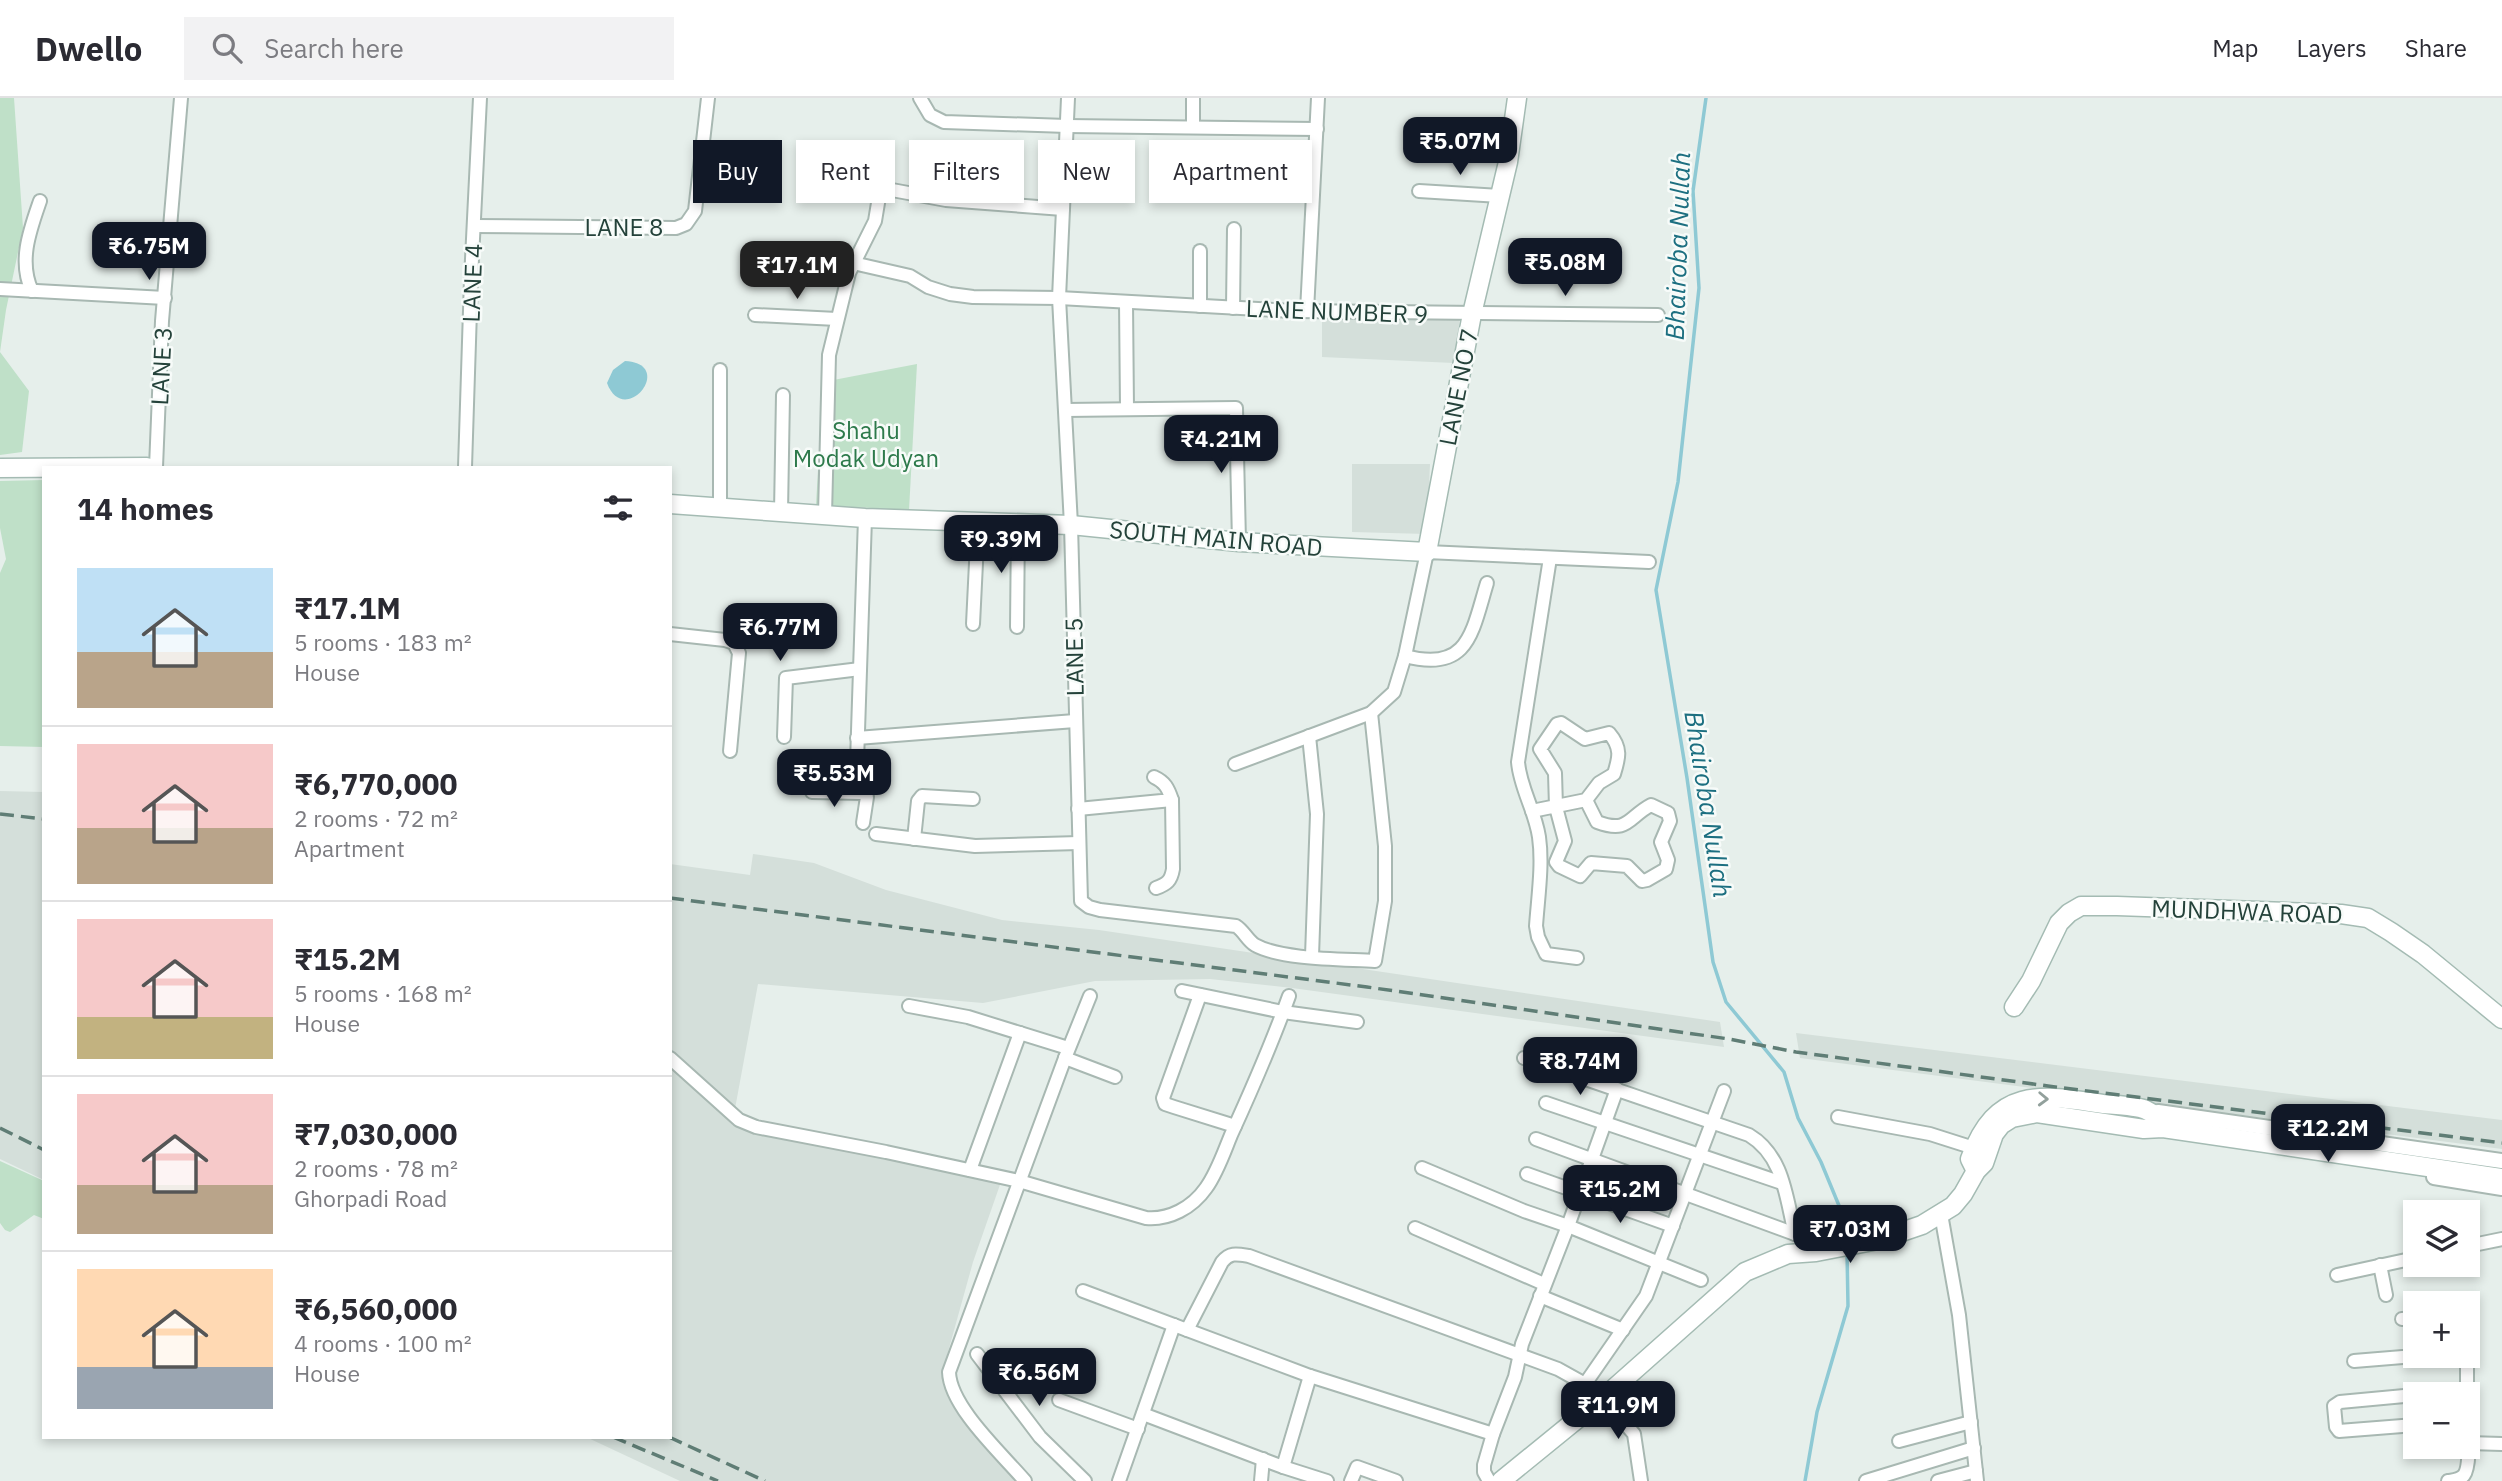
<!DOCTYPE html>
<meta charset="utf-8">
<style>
body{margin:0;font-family:"IBM Plex Sans",sans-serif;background:#f2f2f3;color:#2b2b33;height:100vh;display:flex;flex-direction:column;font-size:26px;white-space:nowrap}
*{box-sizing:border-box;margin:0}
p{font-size:23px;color:#7c7c81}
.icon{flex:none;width:38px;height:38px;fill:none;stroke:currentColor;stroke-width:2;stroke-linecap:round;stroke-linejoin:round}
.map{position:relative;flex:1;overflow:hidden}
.details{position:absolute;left:42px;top:368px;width:630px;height:973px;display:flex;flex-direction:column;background:#fff;border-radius:0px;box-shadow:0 4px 10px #0003}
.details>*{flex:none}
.guide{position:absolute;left:693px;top:42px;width:665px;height:63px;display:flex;gap:14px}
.buttons{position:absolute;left:2403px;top:1102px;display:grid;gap:14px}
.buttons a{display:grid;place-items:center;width:77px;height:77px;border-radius:0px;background:#fff;box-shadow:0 4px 10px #0003;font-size:35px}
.price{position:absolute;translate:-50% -60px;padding:0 16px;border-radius:14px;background:#111827;color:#fff;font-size:23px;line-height:46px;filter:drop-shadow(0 2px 4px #0008)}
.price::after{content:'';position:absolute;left:50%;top:42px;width:21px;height:16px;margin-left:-10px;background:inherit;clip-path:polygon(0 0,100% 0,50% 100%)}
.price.active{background:#222;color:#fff}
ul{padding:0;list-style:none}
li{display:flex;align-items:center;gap:21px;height:175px;padding:0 35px}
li+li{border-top:2px solid #e1e1e2}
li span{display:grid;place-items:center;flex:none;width:196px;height:140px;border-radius:0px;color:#555}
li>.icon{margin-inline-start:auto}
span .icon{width:84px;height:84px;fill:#fffc;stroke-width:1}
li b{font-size:30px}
h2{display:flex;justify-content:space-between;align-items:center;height:84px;padding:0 35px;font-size:30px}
.pill{padding:0 24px;border-radius:0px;background:#fff;box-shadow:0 4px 10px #0003;font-size:24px;line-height:63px}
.pill.active{background:#111827;color:#fff}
header{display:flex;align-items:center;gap:42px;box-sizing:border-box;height:98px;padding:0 35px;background:#fff;border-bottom:2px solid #e1e1e2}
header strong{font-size:33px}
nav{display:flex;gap:38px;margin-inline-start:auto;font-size:24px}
.search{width:490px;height:63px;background:#f2f2f3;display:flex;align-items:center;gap:18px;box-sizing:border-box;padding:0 24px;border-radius:0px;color:#7c7c81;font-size:26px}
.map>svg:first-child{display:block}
</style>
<header>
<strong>Dwello</strong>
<div class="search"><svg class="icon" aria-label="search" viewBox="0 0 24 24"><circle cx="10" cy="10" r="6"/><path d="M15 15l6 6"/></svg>Search here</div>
<nav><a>Map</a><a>Layers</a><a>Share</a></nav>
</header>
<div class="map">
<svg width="2502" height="1383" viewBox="0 0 2502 1383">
<rect width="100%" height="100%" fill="#e6efeb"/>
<g fill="#d4dfda">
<polygon points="1322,216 1460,219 1454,265 1322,259"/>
<polygon points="1352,366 1430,366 1427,436 1352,434"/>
<polygon points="0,693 44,694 44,1082 0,1061"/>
<polygon points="753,756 814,765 886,792 1002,822 1099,832 1720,924 1724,949 1292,890 1210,881 1095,883 983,905 758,886 732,1027 1002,1081 973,1164 943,1272 954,1306 1017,1383 680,1383 586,1339 670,1339 670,766 750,777"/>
<polygon points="1796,935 2502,1022 2502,1051 1800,960"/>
</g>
<g fill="#bfe0c8">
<polygon points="0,0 14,0 23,130 6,212 0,254 29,293 22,354 0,357"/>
<polygon points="917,266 909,412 816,407 823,284"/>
<polygon points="44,382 44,649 0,648 0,475 6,461 0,430 0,383"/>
<polygon points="0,1063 44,1083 44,1121 34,1117 10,1134 5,1132 0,1125"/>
</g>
<path fill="#8ec9d4" d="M625 263C677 266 624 331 607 285L613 272Z"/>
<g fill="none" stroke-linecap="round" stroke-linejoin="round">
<g stroke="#8ec9d4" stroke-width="3.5">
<polyline points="1706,0 1693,93 1699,190 1678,384 1656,492 1687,680 1713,864 1726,904 1784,974 1798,1020 1821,1064 1847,1127 1847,1141"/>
<polyline points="1805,1383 1817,1314 1848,1208 1847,1153"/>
</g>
<defs>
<g id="minor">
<polyline points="920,0 930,17 944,24 1067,28 1317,31"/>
<path d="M1068 0 1059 200 1071 427 1081 803 1089 809 1100 812 1236 828C1244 833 1247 842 1255 847 1282 862 1343 861 1375 863L1385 803V748L1371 615"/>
<polyline points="1193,29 1193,0"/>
<polyline points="1419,93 1500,98"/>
<polyline points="474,128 676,130 686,126 695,113 708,0"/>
<polyline points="853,165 910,178 928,189 950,196 973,199 1059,200 1293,213 1658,217"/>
<polyline points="0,191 165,200"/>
<path d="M32 193C18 163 30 132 40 103"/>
<polyline points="1126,204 1127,311"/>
<polyline points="1200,208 1200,153"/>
<polyline points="1233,210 1234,131"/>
<polyline points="1307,213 1318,0"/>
<polyline points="755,217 837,221"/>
<polyline points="1065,312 1236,310 1239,444"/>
<polyline points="156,369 162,223 181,0"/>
<polyline points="465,369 471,181 480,0"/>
<polyline points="720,410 720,272"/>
<polyline points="781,414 783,297"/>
<polyline points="825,417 829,257 849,175 875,123 879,99 885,93 892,92 946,102 1063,111"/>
<path d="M1550 460 1518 664C1520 690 1535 712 1539 739 1543 767 1538 799 1536 828L1538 839 1546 856 1577 860"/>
<polyline points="973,526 978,424"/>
<polyline points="1017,529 1018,426"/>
<polyline points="670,536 725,542 734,545 739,555 730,653"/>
<path d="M1405 558C1469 575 1472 534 1487 485"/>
<polyline points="1309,638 1317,716 1312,858"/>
<polyline points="784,639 786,580 860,571"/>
<polyline points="857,640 1075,623"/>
<polyline points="1235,666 1371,615 1394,594 1405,558 1427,454 1649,464"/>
<polyline points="812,694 863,695 867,699 863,725"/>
<polyline points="856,694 865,420"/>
<path d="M1078 711 1172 702C1168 690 1165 684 1154 679"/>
<path d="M1532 713 1586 702 1599 685 1614 676C1619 660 1622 650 1609 635L1585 641 1561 625 1557 626 1540 651 1555 675 1556 709 1565 743 1556 764 1559 768 1580 778 1591 765 1627 768 1642 783 1647 782 1666 771 1668 762 1661 744 1670 723 1668 715 1651 707C1628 719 1629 736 1597 724L1586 702"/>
<polyline points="876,736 975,748 1079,745"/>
<polyline points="914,741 918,703 922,698 973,701"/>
<path d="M1156 790C1167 786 1171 783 1173 771L1172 702"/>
<polyline points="1182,893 1283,914 1357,924"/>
<polyline points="1200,897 1163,1000 1165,1006 1174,1009 1235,1028"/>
<polyline points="909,908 968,919 1068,950"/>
<path d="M670 960 739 1022 756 1029 886 1054 1019 1083 1146 1120C1169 1122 1192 1110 1206 1090 1217 1075 1224 1054 1231 1037 1252 991 1272 945 1289 898"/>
<polyline points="1065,960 1115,979"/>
<path d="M1524 960 1749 1037C1784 1058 1786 1100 1795 1136"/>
<polyline points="1546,1005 1782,1085"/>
<polyline points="1838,1019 1930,1036 1974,1050"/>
<polyline points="1536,1041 1795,1136"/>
<polyline points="1422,1070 1524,1113 1568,1128 1701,1182"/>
<polyline points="970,1072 1020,935"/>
<polyline points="1527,1076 1673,1128"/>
<polyline points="1941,1116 1959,1217 1977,1383"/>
<polyline points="1415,1130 1544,1186"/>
<polyline points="2468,1148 2502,1141"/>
<polyline points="2380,1167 2386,1197"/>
<polyline points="2337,1177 2415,1160"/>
<polyline points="1083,1193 1310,1278 1493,1336"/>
<polyline points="1540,1198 1623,1232"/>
<polyline points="2402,1221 2415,1220"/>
<path d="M1187 1232 1222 1164C1230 1154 1237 1156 1249 1158L1558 1271 1585 1286 1603 1300 1634 1336 1641 1383"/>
<polyline points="977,1256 1040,1339 1085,1383"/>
<polyline points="2354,1263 2415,1258"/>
<polyline points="1585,1286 1646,1198 1724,993"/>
<polyline points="2415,1297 2340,1304 2334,1308 2336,1329 2339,1333 2415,1327"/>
<polyline points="2417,1297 2466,1292"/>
<polyline points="2467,1297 2467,1258"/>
<polyline points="1059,1302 1138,1331"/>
<polyline points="1143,1316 1283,1369 1327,1383"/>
<polyline points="1899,1343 1971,1324"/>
<polyline points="2468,1345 2502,1346"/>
<polyline points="1283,1369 1310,1278"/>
<path d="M1025 1383C1002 1356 950 1309 949 1274L1065 960 1090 898"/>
<polyline points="1119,1383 1174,1227"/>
<polyline points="1261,1383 1263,1361"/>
<polyline points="1351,1383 1357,1369 1396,1383"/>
<polyline points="1489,1383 1484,1374 1484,1367 1493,1336 1515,1279 1522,1246 1568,1128 1617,991"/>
<polyline points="1866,1383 1974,1350"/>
<polyline points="1938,1383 1976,1373"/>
<path d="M2448 1383C2454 1382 2460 1382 2464 1377 2471 1368 2468 1330 2468 1318"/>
</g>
<g id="tertiary">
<polyline points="2158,1014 2502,1063"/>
<polyline points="2434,1079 2502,1090"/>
</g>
<g id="secondary">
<polyline points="0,370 147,369"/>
<polyline points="670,406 865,420 1071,427 1239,444 1427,454 1472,216 1508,64 1517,0"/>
<polyline points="2014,909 2031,883 2059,825 2069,815 2081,808 2117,808 2341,816 2368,820 2391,834 2423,856 2502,921"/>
<path d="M1976 1073 1970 1061C1996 989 2039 996 2103 1006 2114 1007 2138 1008 2146 1012 2156 1017 2159 1022 2170 1023"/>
<polyline points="1501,1383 1603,1300 1745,1174 1788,1156 1816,1154 1878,1142 1922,1127 1953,1108 1963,1096 1976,1073 1984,1065 1994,1036 2001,1027 2012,1020 2037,1015 2144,1031 2163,1030 2502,1080"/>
</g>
</defs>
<use href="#minor" stroke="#a8b8b2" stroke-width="16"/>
<use href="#tertiary" stroke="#a8b8b2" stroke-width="18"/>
<use href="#secondary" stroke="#a4bbb3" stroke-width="21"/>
<use href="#minor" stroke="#fff" stroke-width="12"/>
<use href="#tertiary" stroke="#fff" stroke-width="14"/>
<use href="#secondary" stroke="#fff" stroke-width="18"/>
<g stroke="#5f7d75" stroke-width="3.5" stroke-dasharray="14 7" stroke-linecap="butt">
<polyline points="0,716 44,721"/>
<polyline points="670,800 1367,889 1729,941 1796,954 2048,988 2502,1045"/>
<polyline points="0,1030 44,1052"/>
<polyline points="613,1339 718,1383"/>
<polyline points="669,1339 765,1383"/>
</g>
</g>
<defs><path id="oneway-chevron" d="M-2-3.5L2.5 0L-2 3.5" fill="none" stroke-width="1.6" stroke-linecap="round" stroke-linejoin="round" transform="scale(1.75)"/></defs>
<use stroke="#92a09c" href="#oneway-chevron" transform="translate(2043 1001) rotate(2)"/>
<g text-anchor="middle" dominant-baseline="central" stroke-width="5" stroke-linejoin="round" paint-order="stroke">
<g font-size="24" fill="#24423a" stroke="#f7fbf9">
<text x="624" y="129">LANE 8</text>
<text transform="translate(472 185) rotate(-88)">LANE 4</text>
<text transform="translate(1337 213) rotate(2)">LANE NUMBER 9</text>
<text transform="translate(161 268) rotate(-87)">LANE 3</text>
<text transform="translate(1458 289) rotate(-79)">LANE NO 7</text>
<text transform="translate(1216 440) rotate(5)">SOUTH MAIN ROAD</text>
<text transform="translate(1074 559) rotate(-91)">LANE 5</text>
<text transform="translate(2247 813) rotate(2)">MUNDHWA ROAD</text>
</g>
<g font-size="24" fill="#2d7a4b" stroke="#f7fbf9">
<text x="866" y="332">Shahu<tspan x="866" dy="28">Modak Udyan</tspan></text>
</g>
<g font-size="26" font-style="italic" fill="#1c6f80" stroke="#f7fbf9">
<text transform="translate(1677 148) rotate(-88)">Bhairoba Nullah</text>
<text transform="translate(1709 706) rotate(81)">Bhairoba Nullah</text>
</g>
</g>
</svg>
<div class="buttons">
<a><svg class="icon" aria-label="layers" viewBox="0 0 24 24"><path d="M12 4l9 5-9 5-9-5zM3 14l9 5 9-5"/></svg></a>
<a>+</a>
<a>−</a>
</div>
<b class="price" style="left:1460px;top:79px">₹5.07M</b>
<b class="price" style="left:149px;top:184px">₹6.75M</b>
<b class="price" style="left:1565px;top:200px">₹5.08M</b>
<b class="price active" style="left:797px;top:203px">₹17.1M</b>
<b class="price" style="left:1221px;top:377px">₹4.21M</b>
<b class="price" style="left:1001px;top:477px">₹9.39M</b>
<b class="price" style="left:780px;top:565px">₹6.77M</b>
<b class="price" style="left:834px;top:711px">₹5.53M</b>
<b class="price" style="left:1580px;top:999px">₹8.74M</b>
<b class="price" style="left:2328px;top:1066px">₹12.2M</b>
<b class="price" style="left:1620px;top:1127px">₹15.2M</b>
<b class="price" style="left:1850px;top:1167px">₹7.03M</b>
<b class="price" style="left:1039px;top:1310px">₹6.56M</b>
<b class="price" style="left:1618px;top:1343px">₹11.9M</b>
<div class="guide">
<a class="pill active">Buy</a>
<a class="pill">Rent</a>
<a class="pill">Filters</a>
<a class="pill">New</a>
<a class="pill">Apartment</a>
</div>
<section class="details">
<h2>14 homes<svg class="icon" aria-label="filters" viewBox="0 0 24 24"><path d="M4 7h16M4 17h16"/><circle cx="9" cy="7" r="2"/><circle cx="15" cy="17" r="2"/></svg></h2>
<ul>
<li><span style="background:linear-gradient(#bfe0f5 60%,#b9a48a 0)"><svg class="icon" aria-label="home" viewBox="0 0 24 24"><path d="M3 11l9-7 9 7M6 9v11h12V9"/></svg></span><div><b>₹17.1M</b><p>5 rooms · 183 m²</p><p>House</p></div></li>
<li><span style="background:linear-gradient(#f6c9c9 60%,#b9a48a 0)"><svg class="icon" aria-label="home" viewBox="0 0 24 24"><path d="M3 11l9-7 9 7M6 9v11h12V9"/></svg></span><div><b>₹6,770,000</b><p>2 rooms · 72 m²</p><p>Apartment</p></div></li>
<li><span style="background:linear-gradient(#f6c9c9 70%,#c2b280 0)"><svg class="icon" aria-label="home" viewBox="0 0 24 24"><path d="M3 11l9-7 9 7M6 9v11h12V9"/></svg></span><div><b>₹15.2M</b><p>5 rooms · 168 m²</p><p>House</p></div></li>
<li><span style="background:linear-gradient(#f6c9c9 65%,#b9a48a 0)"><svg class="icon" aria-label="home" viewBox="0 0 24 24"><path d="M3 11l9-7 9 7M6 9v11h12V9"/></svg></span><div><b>₹7,030,000</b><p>2 rooms · 78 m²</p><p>Ghorpadi Road</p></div></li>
<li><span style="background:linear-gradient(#ffd9b3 70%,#9aa5b1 0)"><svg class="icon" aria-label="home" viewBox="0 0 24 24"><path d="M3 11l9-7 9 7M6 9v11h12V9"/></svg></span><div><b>₹6,560,000</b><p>4 rooms · 100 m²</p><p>House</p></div></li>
</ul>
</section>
</div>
